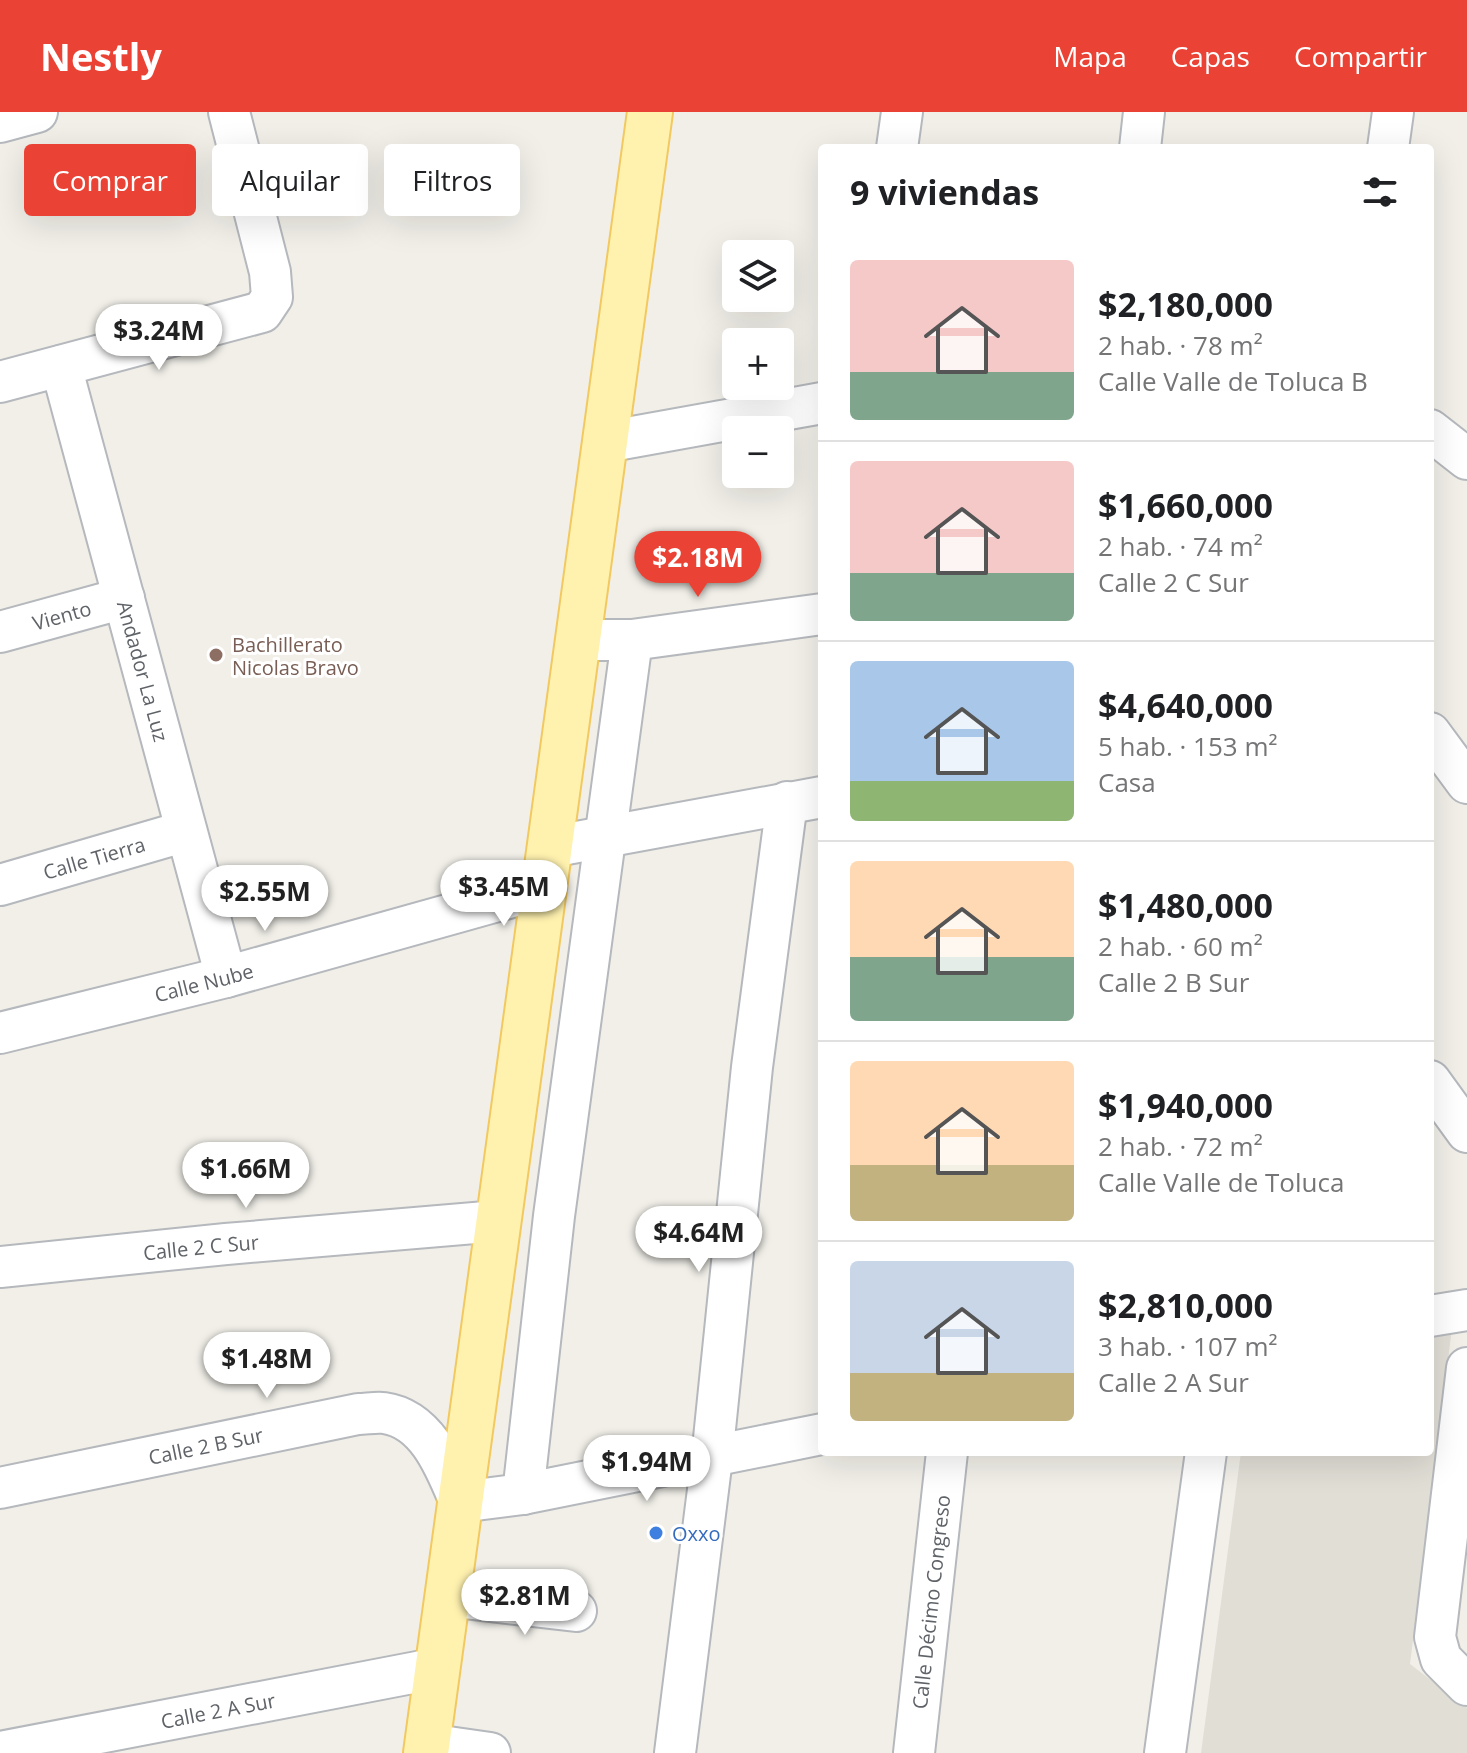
<!DOCTYPE html>
<html lang="es">
<meta charset="utf-8">
<style>
body{margin:0;font-family:"Open Sans",sans-serif;background:#f2f2f2;color:#202124;height:100vh;display:flex;flex-direction:column;font-size:30px;white-space:nowrap}
*{box-sizing:border-box;margin:0}
p{font-size:26px;color:#757577}
.icon{flex:none;width:44px;height:44px;fill:none;stroke:currentColor;stroke-width:2;stroke-linecap:round;stroke-linejoin:round}
.map{position:relative;flex:1;overflow:hidden}
.drawer{position:absolute;left:818px;top:32px;width:616px;height:1312px;display:flex;flex-direction:column;background:#fff;border-radius:8px;box-shadow:0 8px 32px #0002}
.drawer>*{flex:none}
.banner{position:absolute;left:24px;top:32px;width:674px;height:72px;display:flex;gap:16px}
.controls{position:absolute;left:722px;top:128px;display:grid;gap:16px}
.controls a{display:grid;place-items:center;width:72px;height:72px;border-radius:8px;background:#fff;box-shadow:0 8px 32px #0002;font-size:40px}
.price{position:absolute;translate:-50% -68px;padding:0 18px;border-radius:28px;background:#fff;color:#222;font-size:26px;line-height:52px;filter:drop-shadow(0 2px 4px #0008)}
.price::after{content:'';position:absolute;left:50%;top:48px;width:24px;height:18px;margin-left:-12px;background:inherit;clip-path:polygon(0 0,100% 0,50% 100%)}
.price.selected{background:#ea4335;color:#fff}
ul{padding:0;list-style:none}
li{display:flex;align-items:center;gap:24px;height:200px;padding:0 32px}
li+li{border-top:2px solid #e0e0e0}
li span{display:grid;place-items:center;flex:none;width:224px;height:160px;border-radius:8px;color:#555}
li>.icon{margin-inline-start:auto}
span .icon{width:96px;height:96px;fill:#fffc;stroke-width:1}
li b{font-size:34px}
h2{display:flex;justify-content:space-between;align-items:center;height:96px;padding:0 32px;font-size:34px}
.tag{padding:0 28px;border-radius:8px;background:#fff;box-shadow:0 8px 32px #0002;font-size:28px;line-height:72px}
.tag.selected{background:#ea4335;color:#fff}
header{display:flex;align-items:center;gap:48px;box-sizing:border-box;height:112px;padding:0 40px;background:#ea4335;color:#fff}
header strong{font-size:38px}
nav{display:flex;gap:44px;margin-inline-start:auto;font-size:28px}
.map>svg:first-child{display:block}
</style>
<header>
<strong>Nestly</strong>
<nav><a>Mapa</a><a>Capas</a><a>Compartir</a></nav>
</header>
<div class="map">
<svg width="1467" height="1641" viewBox="0 0 1467 1641">
<rect width="100%" height="100%" fill="#f1efe8"/>
<polygon fill="#e1ded6" points="1454,1200 1410,1552 1467,1596 1467,1641 1201,1641 1241,1340 1430,1340 1430,1207"/>
<g fill="none" stroke-linecap="round" stroke-linejoin="round">
<defs>
<g id="minor">
<polyline points="0,10 37,0"/>
<polyline points="897,36 902,0"/>
<polyline points="1140,36 1144,0"/>
<polyline points="1388,36 1393,0"/>
<path id="s1" d="M61 254 226 865"/>
<polyline points="0,270 262,200 272,185 270,160 229,0"/>
<polyline points="1430,318 1467,347"/>
<polyline points="605,330 822,291"/>
<path id="s2" d="M0 520 124 486"/>
<polyline points="578,528 632,528 822,502"/>
<polyline points="1430,621 1467,671"/>
<polyline points="550,735 822,685"/>
<path id="s3" d="M0 773 186 719"/>
<path id="s4" d="M0 921 226 865 544 776"/>
<polyline points="1430,969 1467,1020"/>
<path id="s5" d="M0 1155 226 1132 498 1109"/>
<polyline points="1430,1204 1467,1198"/>
<polyline points="1467,1256 1435,1525 1441,1547 1467,1573"/>
<path id="s6" d="M0 1376 358 1302C366 1302 376 1300 384 1301 427 1307 445 1354 460 1390L523 1382 822 1322"/>
<polyline points="523,1382 554,1104 632,528"/>
<polyline points="447,1484 576,1499"/>
<polyline points="427,1632 490,1641"/>
<path id="s7" d="M0 1640 438 1556"/>
<polyline points="675,1641 712,1346 752,955 787,690"/>
<path id="s8" d="M914 1641 947 1340"/>
<polyline points="1165,1641 1206,1340"/>
</g>
<polyline id="major" points="426,1641 650,0"/>
</defs>
<use href="#minor" stroke="#b5b8bc" stroke-width="44"/>
<use href="#major" stroke="#f2c960" stroke-width="48"/>
<use href="#minor" stroke="#fff" stroke-width="40"/>
<use href="#major" stroke="#fff2af" stroke-width="44"/>
</g>
<circle fill="#8d6e63" stroke="#fff" stroke-width="3" cx="216" cy="543" r="8"/>
<circle fill="#3f7fe0" stroke="#fff" stroke-width="3" cx="656" cy="1421" r="8"/>
<g text-anchor="middle" dominant-baseline="central" stroke-width="6" stroke-linejoin="round" paint-order="stroke">
<g font-size="20" fill="#5f6368" stroke="#fff">
<text stroke="none"><textPath href="#s2" startOffset="64">Viento</textPath></text>
<text stroke="none"><textPath href="#s1" startOffset="316">Andador La Luz</textPath></text>
<text stroke="none"><textPath href="#s3" startOffset="98">Calle Tierra</textPath></text>
<text stroke="none"><textPath href="#s4" startOffset="210">Calle Nube</textPath></text>
<text stroke="none"><textPath href="#s5" startOffset="202">Calle 2 C Sur</textPath></text>
<text stroke="none"><textPath href="#s6" startOffset="210">Calle 2 B Sur</textPath></text>
<text stroke="none"><textPath href="#s8" startOffset="152">Calle Décimo Congreso</textPath></text>
<text stroke="none"><textPath href="#s7" startOffset="222">Calle 2 A Sur</textPath></text>
</g>
<g font-size="20" fill="#785e54" stroke="#fff" text-anchor="start">
<text x="232" y="532">Bachillerato<tspan x="232" dy="23">Nicolas Bravo</tspan></text>
</g>
<g font-size="20" fill="#366cbe" stroke="#fff" text-anchor="start">
<text x="672" y="1421">Oxxo</text>
</g>
</g>
</svg>
<div class="controls">
<a><svg class="icon" aria-label="layers" viewBox="0 0 24 24"><path d="M12 4l9 5-9 5-9-5zM3 14l9 5 9-5"/></svg></a>
<a>+</a>
<a>−</a>
</div>
<b class="price" style="left:159px;top:260px">$3.24M</b>
<b class="price selected" style="left:698px;top:487px">$2.18M</b>
<b class="price" style="left:504px;top:816px">$3.45M</b>
<b class="price" style="left:265px;top:821px">$2.55M</b>
<b class="price" style="left:246px;top:1098px">$1.66M</b>
<b class="price" style="left:699px;top:1162px">$4.64M</b>
<b class="price" style="left:267px;top:1288px">$1.48M</b>
<b class="price" style="left:647px;top:1391px">$1.94M</b>
<b class="price" style="left:525px;top:1525px">$2.81M</b>
<div class="banner">
<a class="tag selected">Comprar</a>
<a class="tag">Alquilar</a>
<a class="tag">Filtros</a>
</div>
<section class="drawer">
<h2>9 viviendas<svg class="icon" aria-label="filters" viewBox="0 0 24 24"><path d="M4 7h16M4 17h16"/><circle cx="9" cy="7" r="2"/><circle cx="15" cy="17" r="2"/></svg></h2>
<ul>
<li><span style="background:linear-gradient(#f6c9c9 70%,#7fa58c 0)"><svg class="icon" aria-label="home" viewBox="0 0 24 24"><path d="M3 11l9-7 9 7M6 9v11h12V9"/></svg></span><div><b>$2,180,000</b><p>2 hab. · 78 m²</p><p>Calle Valle de Toluca B</p></div></li>
<li><span style="background:linear-gradient(#f6c9c9 70%,#7fa58c 0)"><svg class="icon" aria-label="home" viewBox="0 0 24 24"><path d="M3 11l9-7 9 7M6 9v11h12V9"/></svg></span><div><b>$1,660,000</b><p>2 hab. · 74 m²</p><p>Calle 2 C Sur</p></div></li>
<li><span style="background:linear-gradient(#a9c7e8 75%,#8fb573 0)"><svg class="icon" aria-label="home" viewBox="0 0 24 24"><path d="M3 11l9-7 9 7M6 9v11h12V9"/></svg></span><div><b>$4,640,000</b><p>5 hab. · 153 m²</p><p>Casa</p></div></li>
<li><span style="background:linear-gradient(#ffd9b3 60%,#7fa58c 0)"><svg class="icon" aria-label="home" viewBox="0 0 24 24"><path d="M3 11l9-7 9 7M6 9v11h12V9"/></svg></span><div><b>$1,480,000</b><p>2 hab. · 60 m²</p><p>Calle 2 B Sur</p></div></li>
<li><span style="background:linear-gradient(#ffd9b3 65%,#c2b280 0)"><svg class="icon" aria-label="home" viewBox="0 0 24 24"><path d="M3 11l9-7 9 7M6 9v11h12V9"/></svg></span><div><b>$1,940,000</b><p>2 hab. · 72 m²</p><p>Calle Valle de Toluca</p></div></li>
<li><span style="background:linear-gradient(#c9d6e8 70%,#c2b280 0)"><svg class="icon" aria-label="home" viewBox="0 0 24 24"><path d="M3 11l9-7 9 7M6 9v11h12V9"/></svg></span><div><b>$2,810,000</b><p>3 hab. · 107 m²</p><p>Calle 2 A Sur</p></div></li>
</ul>
</section>
</div>
